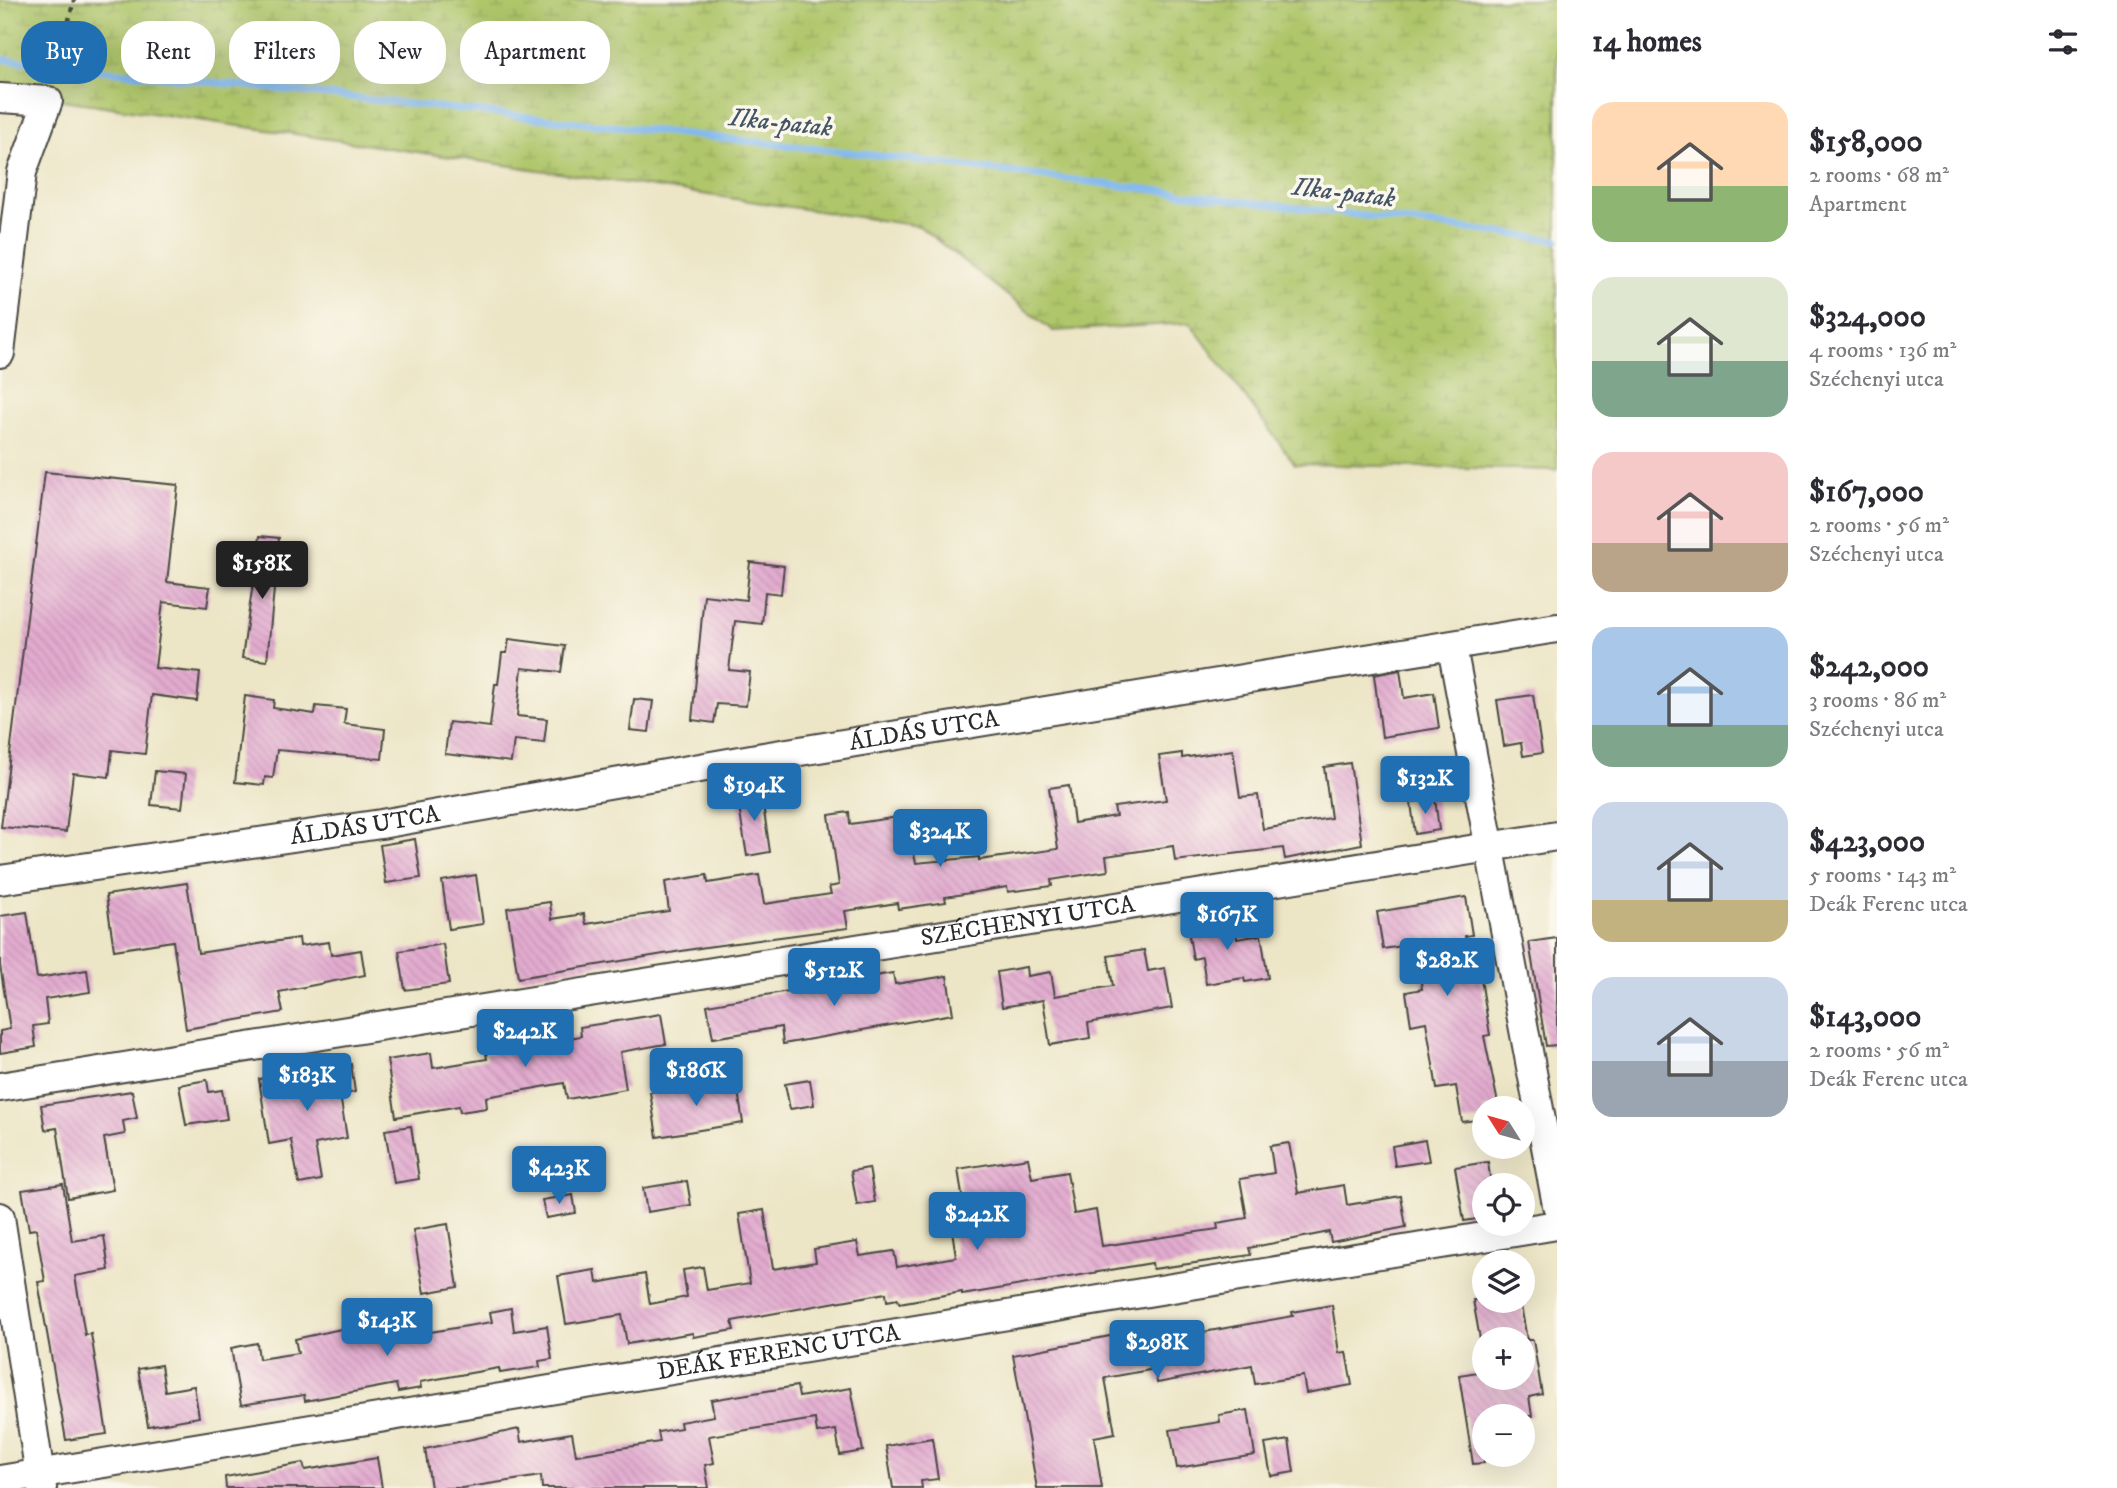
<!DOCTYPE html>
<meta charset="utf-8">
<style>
body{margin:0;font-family:"IM FELL DW Pica",serif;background:#f2f2f3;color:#2b2b33;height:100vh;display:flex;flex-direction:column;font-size:26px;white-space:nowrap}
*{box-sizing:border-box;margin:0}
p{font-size:23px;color:#7c7c81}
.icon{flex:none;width:38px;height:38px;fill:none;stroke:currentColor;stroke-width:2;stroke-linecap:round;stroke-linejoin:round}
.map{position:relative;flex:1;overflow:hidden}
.panel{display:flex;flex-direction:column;background:#fff;width:560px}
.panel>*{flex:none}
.top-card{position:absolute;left:21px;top:21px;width:665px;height:63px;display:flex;gap:14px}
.needle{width:46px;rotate:307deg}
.buttons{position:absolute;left:1472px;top:1096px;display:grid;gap:14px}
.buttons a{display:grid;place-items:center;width:63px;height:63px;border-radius:50%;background:#fff;box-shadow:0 7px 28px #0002;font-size:35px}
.price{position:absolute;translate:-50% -60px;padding:0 16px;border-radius:7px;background:#1f6fb2;color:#fff;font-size:23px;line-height:46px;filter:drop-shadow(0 2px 4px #0008)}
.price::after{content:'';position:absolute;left:50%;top:42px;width:21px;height:16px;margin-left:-10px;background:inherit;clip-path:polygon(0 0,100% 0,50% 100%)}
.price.on{background:#222;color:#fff}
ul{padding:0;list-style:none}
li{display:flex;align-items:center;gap:21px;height:175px;padding:0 35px}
li span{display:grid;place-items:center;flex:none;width:196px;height:140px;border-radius:21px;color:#555}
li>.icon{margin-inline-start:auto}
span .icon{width:84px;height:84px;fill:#fffc;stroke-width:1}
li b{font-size:30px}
h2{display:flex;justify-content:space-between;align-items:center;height:84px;padding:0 35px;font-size:30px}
.tag{padding:0 24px;border-radius:28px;background:#fff;box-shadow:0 7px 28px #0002;font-size:24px;line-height:63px}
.tag.on{background:#1f6fb2;color:#fff}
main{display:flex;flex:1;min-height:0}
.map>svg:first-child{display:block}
</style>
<main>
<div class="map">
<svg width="1557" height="1488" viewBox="0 0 1557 1488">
<defs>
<pattern id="wetland-marsh" width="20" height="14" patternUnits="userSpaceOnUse" patternTransform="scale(1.75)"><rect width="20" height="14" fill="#afc66b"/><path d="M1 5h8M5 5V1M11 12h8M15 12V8" fill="none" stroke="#97aa5d"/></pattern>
<pattern id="building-back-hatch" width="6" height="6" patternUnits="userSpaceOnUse" patternTransform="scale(1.75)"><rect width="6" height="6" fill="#e2abcf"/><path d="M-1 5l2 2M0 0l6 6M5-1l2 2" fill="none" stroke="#c293b2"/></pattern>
</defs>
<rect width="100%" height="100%" fill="#fbf7ec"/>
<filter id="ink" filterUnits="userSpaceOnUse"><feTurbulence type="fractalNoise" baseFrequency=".0143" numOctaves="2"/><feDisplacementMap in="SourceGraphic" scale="14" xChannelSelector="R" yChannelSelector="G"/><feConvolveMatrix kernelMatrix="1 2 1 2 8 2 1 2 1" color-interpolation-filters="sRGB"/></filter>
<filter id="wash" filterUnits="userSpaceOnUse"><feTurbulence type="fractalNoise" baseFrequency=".00686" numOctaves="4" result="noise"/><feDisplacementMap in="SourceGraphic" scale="28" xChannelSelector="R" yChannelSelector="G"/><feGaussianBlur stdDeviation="1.57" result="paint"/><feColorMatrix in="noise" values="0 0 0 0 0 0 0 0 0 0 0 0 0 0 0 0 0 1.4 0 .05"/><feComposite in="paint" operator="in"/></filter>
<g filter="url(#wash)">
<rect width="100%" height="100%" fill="#ece5c6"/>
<polygon fill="url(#wetland-marsh)" stroke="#6d784b" stroke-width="2" points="0,0 1557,0 1557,470 1295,464 1190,323 1053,331 919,226 63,100 0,94"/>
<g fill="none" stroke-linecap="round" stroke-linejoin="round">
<polyline stroke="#80b8f0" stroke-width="7" points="0,59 848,152 1557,240"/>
</g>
<g id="blocks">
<g fill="url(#building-back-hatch)">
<polygon points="45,472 178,485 167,582 210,587 207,607 163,602 155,668 200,673 197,701 152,695 145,754 112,750 109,777 73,773 66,832 1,827"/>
<polygon points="260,536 279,538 267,661 242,658"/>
<polygon points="750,562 784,566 781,594 765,592 762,624 735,621 729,670 750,672 746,706 717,704 714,723 692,720 704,595 746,600"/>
<polygon points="509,639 565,646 561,672 522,668 517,716 547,719 544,743 514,740 511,762 445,754 449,722 490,727 495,684 498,684 502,653 507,653"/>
<polygon points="1400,670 1404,698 1434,693 1439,728 1382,737 1374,675"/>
<polygon points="1533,695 1542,753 1523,756 1521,743 1504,746 1497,700"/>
<polygon points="245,696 274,700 273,708 315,714 316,706 346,709 344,724 385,729 382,759 277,750 273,778 265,777 264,785 235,782"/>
<polygon points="634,699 653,701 649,732 630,730"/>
<polygon points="1233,750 1240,797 1258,795 1263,829 1331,818 1324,767 1350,763 1362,844 1285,859 1283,848 1175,861 1173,846 1106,856 1108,871 1051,880 1052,886 1008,892 1007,887 945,897 946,902 898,909 897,903 845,911 848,928 706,947 518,978 507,908 550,902 552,919 584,914 586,924 669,911 665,882 707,875 708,883 759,875 764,904 831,894 829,887 839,885 829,815 849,812 850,824 905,816 916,863 979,857 979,860 1058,849 1049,788 1069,785 1074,823 1116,816 1114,807 1166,800 1159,756 1182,753 1182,758"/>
<polygon points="155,771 186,774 182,808 151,805"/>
<polygon points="761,791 770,852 747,856 737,795"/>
<polygon points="1435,798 1439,830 1415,834 1411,802"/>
<polygon points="415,839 421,878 386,883 380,845"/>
<polygon points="476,875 483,924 449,929 442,881"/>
<polygon points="187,883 198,953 299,938 300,946 329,942 331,955 361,950 365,975 279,992 283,1012 186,1029 173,941 114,950 106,895"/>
<polygon points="1466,897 1472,935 1465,936 1472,981 1481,979 1490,1035 1484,1036 1499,1108 1484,1108 1484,1119 1462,1122 1456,1086 1437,1089 1426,1022 1411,1025 1406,992 1422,989 1415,944 1383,949 1377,912"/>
<polygon points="27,912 37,978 87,970 90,992 45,999 48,1024 33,1026 36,1047 0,1053 0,1031 10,1029 0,965 0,916"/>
<polygon points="1234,917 1237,939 1261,935 1268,978 1245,982 1244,978 1206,984 1202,957 1193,959 1187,924"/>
<polygon points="1557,938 1557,1045 1546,1046 1529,942"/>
<polygon points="443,944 449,984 405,990 399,951"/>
<polygon points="1144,950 1148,971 1165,968 1172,1008 1088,1023 1090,1038 1050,1045 1043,1000 1002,1007 997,972 1026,967 1027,976 1051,972 1055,996 1113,986 1108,956"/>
<polygon points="893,973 895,984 947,976 953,1014 783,1044 781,1027 713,1038 707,1005"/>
<polygon points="661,1014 666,1044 620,1052 626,1089 567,1099 564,1083 486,1097 487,1108 460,1112 459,1106 396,1117 387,1060 431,1053 433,1068 487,1059 486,1053 581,1036 580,1027"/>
<polygon points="351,1064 355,1092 340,1095 347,1138 315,1144 321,1180 299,1184 291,1140 269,1144 259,1079"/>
<polygon points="736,1078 743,1123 657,1137 650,1092"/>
<polygon points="207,1080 209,1092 222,1090 227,1119 186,1125 179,1085"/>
<polygon points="810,1080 814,1105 790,1109 785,1084"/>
<polygon points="132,1091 137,1118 123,1121 125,1134 104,1138 113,1190 68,1198 57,1128 45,1130 41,1105"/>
<polygon points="411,1126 419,1179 394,1183 385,1130"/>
<polygon points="1425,1140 1429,1161 1395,1166 1392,1146"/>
<polygon points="1289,1143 1298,1193 1344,1185 1347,1205 1401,1196 1406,1227 1331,1242 1329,1232 1249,1248 1251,1255 1153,1269 1152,1263 962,1295 962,1292 899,1303 898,1299 887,1301 886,1293 732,1321 734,1330 693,1337 693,1333 627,1344 622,1315 566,1324 558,1276 595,1270 597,1283 645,1274 650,1304 687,1297 683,1270 703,1267 707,1290 750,1283 739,1214 764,1210 773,1269 816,1262 814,1249 857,1242 860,1256 894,1251 897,1267 956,1257 949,1210 964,1208 958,1169 1028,1158 1032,1178 1067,1172 1074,1214 1096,1210 1102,1246 1218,1229 1217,1223 1247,1218 1240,1179 1274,1173 1270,1146"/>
<polygon points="1488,1162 1491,1185 1484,1185 1484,1218 1464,1221 1455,1167"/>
<polygon points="869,1168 875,1202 857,1205 851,1171"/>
<polygon points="687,1181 691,1205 647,1212 643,1188"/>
<polygon points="63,1184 72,1241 104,1236 109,1270 75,1276 85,1335 91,1334 107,1434 66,1440 38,1282 45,1281 36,1229 29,1230 22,1190"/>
<polygon points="573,1195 576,1213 546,1218 542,1200"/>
<polygon points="448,1224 458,1287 424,1293 413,1230"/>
<polygon points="1473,1300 1520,1300 1527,1339 1480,1339"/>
<polygon points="1332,1305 1339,1353 1346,1352 1352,1385 1306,1393 1303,1376 1255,1384 1252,1365 1157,1383 1155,1369 1105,1378 1115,1433 1094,1437 1102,1488 1037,1488 1013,1355 1115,1335 1116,1338 1185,1327 1187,1335 1293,1316 1292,1312"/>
<polygon points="511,1308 514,1331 547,1326 552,1359 539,1361 540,1367 500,1373 499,1368 420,1382 421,1388 398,1392 396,1384 305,1401 304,1395 241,1405 231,1348 257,1343 259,1359 298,1353 295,1339 341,1329 409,1317 412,1335 492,1322 490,1312"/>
<polygon points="1522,1340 1533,1340 1542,1394 1529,1397 1532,1416 1484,1416 1484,1463 1473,1464 1459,1375 1484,1371 1484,1377 1522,1377"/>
<polygon points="161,1365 165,1391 194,1386 199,1417 148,1426 138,1369"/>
<polygon points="797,1386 799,1397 851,1388 863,1451 840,1455 836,1430 817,1433 815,1419 709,1436 714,1463 705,1465 709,1488 542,1488 541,1476 462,1488 431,1488 425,1449 519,1429 521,1442 572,1433 576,1455 660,1442 658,1432 681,1428 680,1422 714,1416 711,1400"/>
<polygon points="1248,1410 1255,1455 1177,1468 1170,1430 1220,1422 1219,1415"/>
<polygon points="932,1438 938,1479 921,1481 922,1488 893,1488 886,1446"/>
<polygon points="1289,1440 1294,1472 1271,1476 1265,1444"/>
<polygon points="377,1458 382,1488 226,1488 225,1477 303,1463 305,1470"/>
</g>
</g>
</g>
<g filter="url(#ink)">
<use href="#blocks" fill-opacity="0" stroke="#484742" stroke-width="2"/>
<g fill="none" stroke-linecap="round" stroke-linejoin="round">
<defs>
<g id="street">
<polyline points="0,98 48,101 22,172 0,353"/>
<polyline points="1452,647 1557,1205"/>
<path id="s1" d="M0 880 381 824 757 758 1557 628"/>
<path id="s2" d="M0 1087 1557 836"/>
<polyline points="0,1217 42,1488"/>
<path id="s3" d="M0 1480 1557 1225"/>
</g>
</defs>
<use href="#street" stroke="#484742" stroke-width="32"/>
<polyline stroke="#484742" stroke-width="4.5" stroke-dasharray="5 5" stroke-linecap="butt" points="54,80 74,0"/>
<use href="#street" stroke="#fff" stroke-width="28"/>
</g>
</g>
<g text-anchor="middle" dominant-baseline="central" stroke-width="7" stroke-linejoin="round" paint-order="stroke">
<g font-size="24" fill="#2b2b2b" stroke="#fbf7ec">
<text stroke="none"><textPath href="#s1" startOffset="936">ÁLDÁS UTCA</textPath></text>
<text stroke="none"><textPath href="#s1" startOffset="369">ÁLDÁS UTCA</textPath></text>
<text stroke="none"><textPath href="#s2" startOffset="1041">SZÉCHENYI UTCA</textPath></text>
<text stroke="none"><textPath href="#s3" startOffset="789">DEÁK FERENC UTCA</textPath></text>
</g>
<g font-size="26" font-style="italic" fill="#456" stroke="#fbf7ec">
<text transform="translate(781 123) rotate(6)">Ilka-patak</text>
<text transform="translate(1344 193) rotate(7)">Ilka-patak</text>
</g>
</g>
</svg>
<div class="buttons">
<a><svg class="needle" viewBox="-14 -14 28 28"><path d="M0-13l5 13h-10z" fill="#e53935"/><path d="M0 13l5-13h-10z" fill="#7c7c81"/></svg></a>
<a><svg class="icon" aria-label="locate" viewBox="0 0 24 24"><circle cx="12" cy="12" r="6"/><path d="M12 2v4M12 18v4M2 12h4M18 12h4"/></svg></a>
<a><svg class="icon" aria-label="layers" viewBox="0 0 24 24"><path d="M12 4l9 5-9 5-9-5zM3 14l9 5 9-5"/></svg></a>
<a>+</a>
<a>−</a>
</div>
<b class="price on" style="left:262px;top:601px">$158K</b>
<b class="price" style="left:1425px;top:816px">$132K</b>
<b class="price" style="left:754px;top:823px">$194K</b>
<b class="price" style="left:940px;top:869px">$324K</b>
<b class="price" style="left:1227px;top:952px">$167K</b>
<b class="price" style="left:1447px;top:998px">$282K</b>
<b class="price" style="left:834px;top:1008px">$512K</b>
<b class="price" style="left:525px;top:1069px">$242K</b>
<b class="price" style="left:696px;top:1108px">$186K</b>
<b class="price" style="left:307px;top:1113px">$183K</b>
<b class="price" style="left:559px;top:1206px">$423K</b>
<b class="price" style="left:977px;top:1252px">$242K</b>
<b class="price" style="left:387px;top:1358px">$143K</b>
<b class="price" style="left:1157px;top:1380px">$298K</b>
<div class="top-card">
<a class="tag on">Buy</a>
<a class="tag">Rent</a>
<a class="tag">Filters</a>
<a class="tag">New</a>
<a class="tag">Apartment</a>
</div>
</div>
<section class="panel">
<h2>14 homes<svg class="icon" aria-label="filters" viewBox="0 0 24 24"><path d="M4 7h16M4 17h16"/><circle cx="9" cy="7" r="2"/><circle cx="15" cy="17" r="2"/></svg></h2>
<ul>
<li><span style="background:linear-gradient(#ffd9b3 60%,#8fb573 0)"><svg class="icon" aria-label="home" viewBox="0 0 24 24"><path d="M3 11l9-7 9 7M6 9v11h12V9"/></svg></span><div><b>$158,000</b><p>2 rooms · 68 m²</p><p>Apartment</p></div></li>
<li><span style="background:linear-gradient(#dfe7d0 60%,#7fa58c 0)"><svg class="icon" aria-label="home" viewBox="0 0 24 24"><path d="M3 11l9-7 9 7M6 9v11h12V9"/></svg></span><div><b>$324,000</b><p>4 rooms · 136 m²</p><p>Széchenyi utca</p></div></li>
<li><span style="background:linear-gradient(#f6c9c9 65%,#b9a48a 0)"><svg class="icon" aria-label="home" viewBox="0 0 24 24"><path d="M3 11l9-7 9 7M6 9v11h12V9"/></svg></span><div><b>$167,000</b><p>2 rooms · 56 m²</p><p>Széchenyi utca</p></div></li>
<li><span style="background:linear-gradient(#a9c7e8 70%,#7fa58c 0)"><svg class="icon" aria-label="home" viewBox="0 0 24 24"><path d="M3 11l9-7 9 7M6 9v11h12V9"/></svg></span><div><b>$242,000</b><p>3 rooms · 86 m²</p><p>Széchenyi utca</p></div></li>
<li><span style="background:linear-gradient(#c9d6e8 70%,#c2b280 0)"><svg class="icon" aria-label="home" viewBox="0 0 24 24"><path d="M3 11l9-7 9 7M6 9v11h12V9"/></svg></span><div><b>$423,000</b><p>5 rooms · 143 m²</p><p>Deák Ferenc utca</p></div></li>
<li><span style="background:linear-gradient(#c9d6e8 60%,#9aa5b1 0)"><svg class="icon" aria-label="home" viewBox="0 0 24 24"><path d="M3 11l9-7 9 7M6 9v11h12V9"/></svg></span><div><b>$143,000</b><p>2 rooms · 56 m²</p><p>Deák Ferenc utca</p></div></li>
</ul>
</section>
</main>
